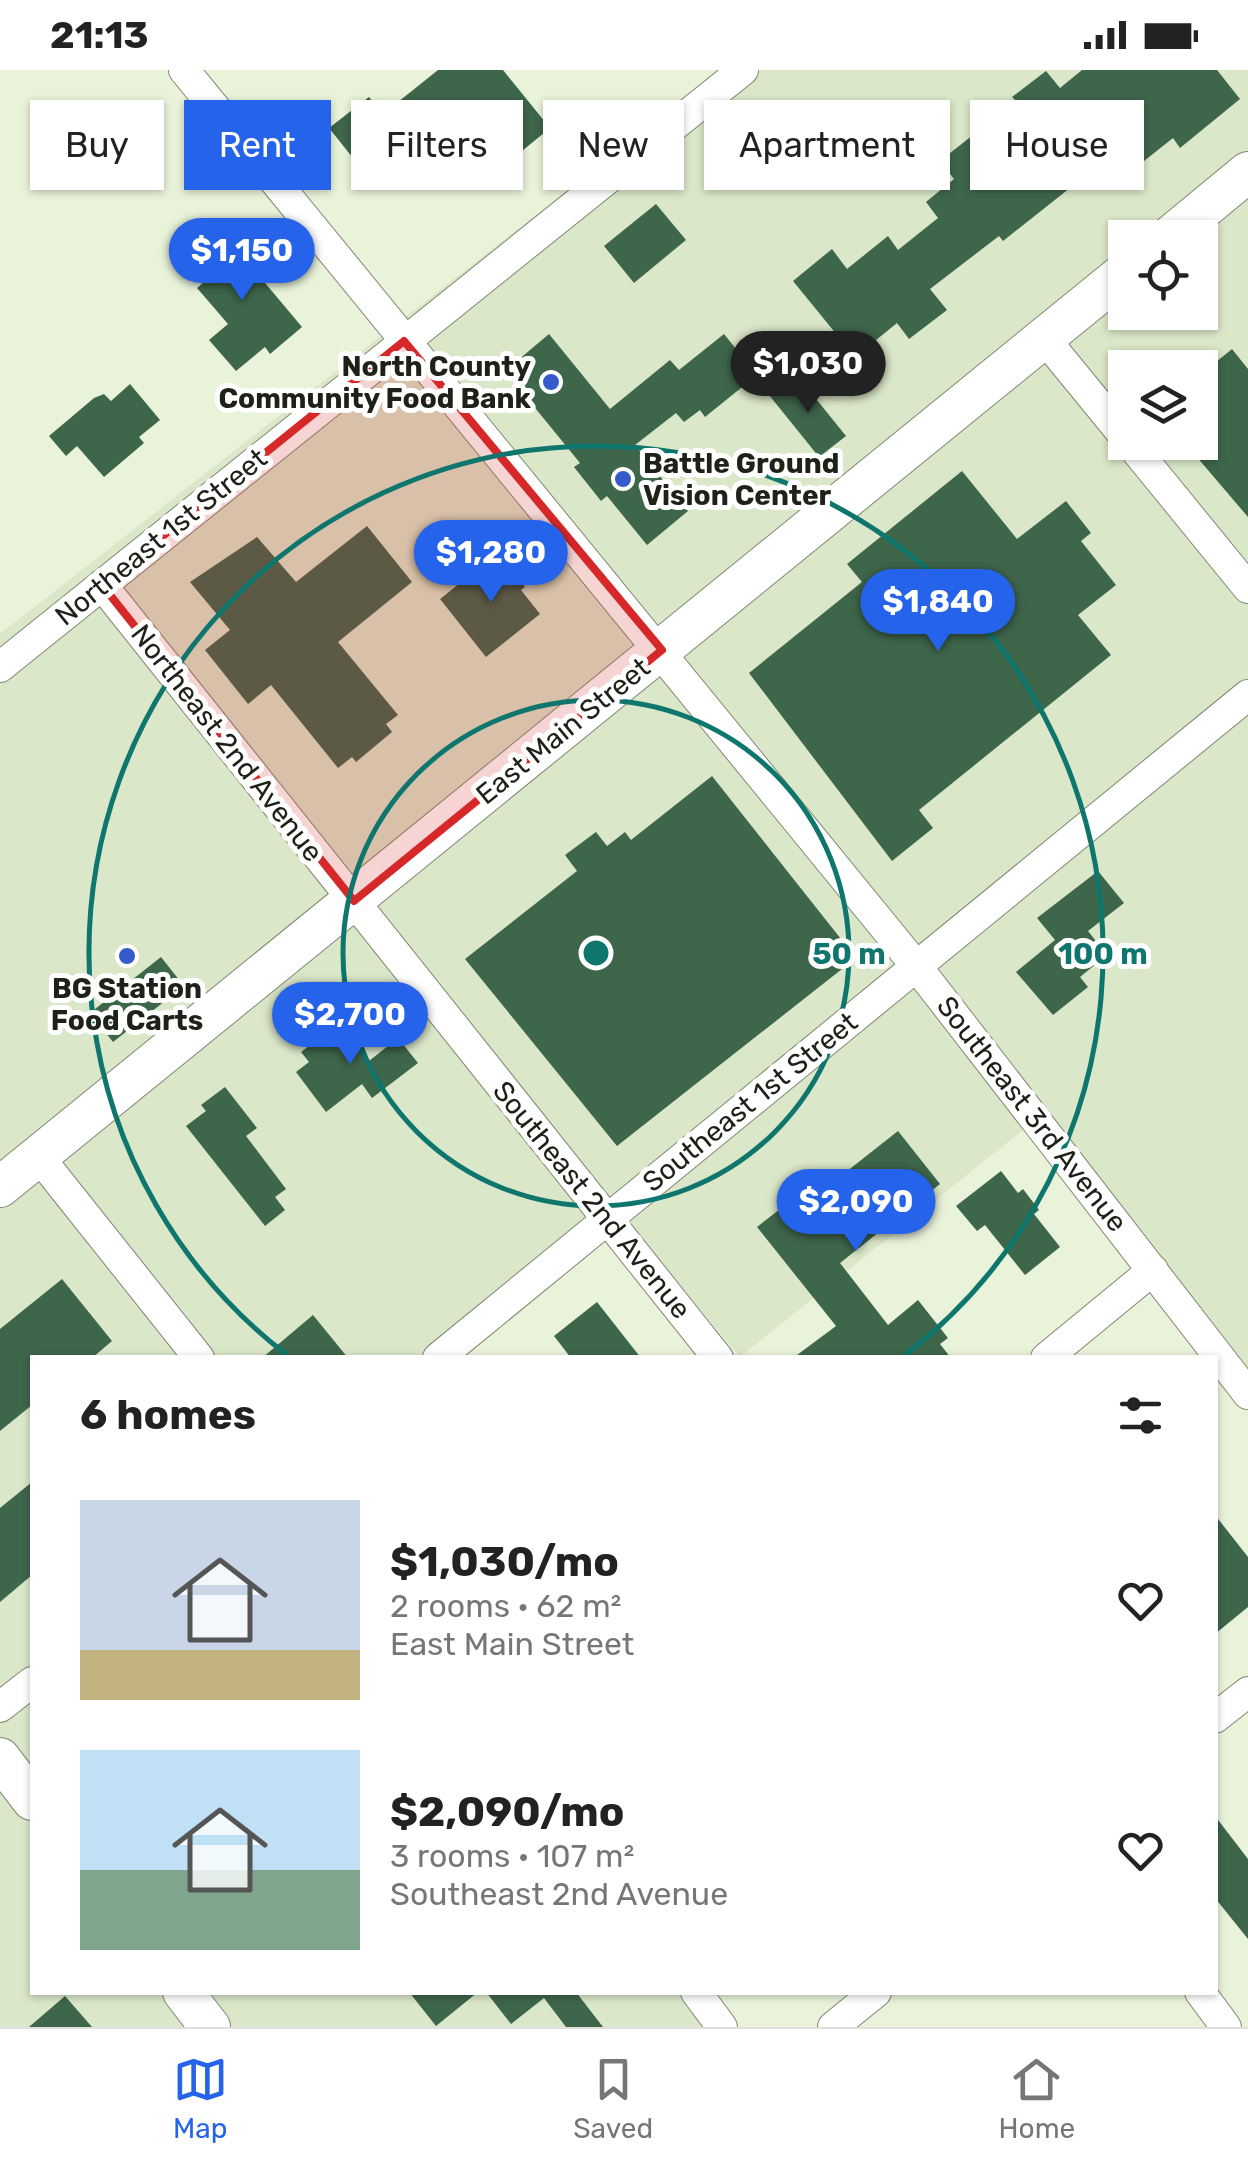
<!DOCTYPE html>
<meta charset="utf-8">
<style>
body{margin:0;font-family:Rubik,sans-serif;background:#f2f2f2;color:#222;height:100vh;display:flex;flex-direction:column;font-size:38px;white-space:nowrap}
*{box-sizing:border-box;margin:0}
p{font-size:32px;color:#767676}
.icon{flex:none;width:55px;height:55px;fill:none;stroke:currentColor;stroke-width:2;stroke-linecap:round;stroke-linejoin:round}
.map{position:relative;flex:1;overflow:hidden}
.details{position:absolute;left:30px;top:1285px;width:1188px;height:640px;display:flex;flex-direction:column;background:#fff;border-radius:0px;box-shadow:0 2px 8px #0004}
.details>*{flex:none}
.banner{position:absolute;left:30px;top:30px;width:1190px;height:90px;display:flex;gap:20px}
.tools{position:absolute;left:1108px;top:150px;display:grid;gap:20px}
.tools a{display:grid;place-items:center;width:110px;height:110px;border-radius:0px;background:#fff;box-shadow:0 2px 8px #0004;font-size:50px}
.price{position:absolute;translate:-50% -85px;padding:0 22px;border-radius:35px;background:#2563eb;color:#fff;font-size:32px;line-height:65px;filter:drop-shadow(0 2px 5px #0008)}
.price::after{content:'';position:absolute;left:50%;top:60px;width:30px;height:22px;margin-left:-15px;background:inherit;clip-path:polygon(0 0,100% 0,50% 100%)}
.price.on{background:#222;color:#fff}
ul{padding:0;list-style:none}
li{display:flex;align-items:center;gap:30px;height:250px;padding:0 50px}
li span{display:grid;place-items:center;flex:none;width:280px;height:200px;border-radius:0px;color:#555}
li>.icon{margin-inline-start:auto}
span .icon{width:120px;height:120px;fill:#fffc;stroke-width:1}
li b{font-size:42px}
h2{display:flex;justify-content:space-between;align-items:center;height:120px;padding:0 50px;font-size:42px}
.pill{padding:0 35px;border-radius:0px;background:#fff;box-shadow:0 2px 8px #0004;font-size:35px;line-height:90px}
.pill.on{background:#2563eb;color:#fff}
.status{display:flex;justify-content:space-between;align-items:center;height:70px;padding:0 50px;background:#fff;direction:ltr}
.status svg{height:28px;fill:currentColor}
.tabs{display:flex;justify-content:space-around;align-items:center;height:140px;border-top:2px solid #e0e0e0;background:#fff;font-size:28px;color:#767676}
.tabs a{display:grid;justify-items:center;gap:5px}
.tabs .on{color:#2563eb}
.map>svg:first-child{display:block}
</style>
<div class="status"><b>21:13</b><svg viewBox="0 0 49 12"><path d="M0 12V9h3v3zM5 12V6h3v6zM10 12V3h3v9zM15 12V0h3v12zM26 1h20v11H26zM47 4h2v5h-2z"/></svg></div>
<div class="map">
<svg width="1248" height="1957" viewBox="0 0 1248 1957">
<rect width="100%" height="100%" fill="#e9f3da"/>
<path fill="#dae7c8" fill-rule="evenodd" d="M721 0H1248V1312L1230 1327 1215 1307V1288L1200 1287 1024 1059 740 1287 627 1150 453 1287 32 1288V1922H689L715 1957H0V564ZM1125 168H1200V242H1125ZM1125 298H1200V372H1125Z"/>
<g fill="#3e664b">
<polygon points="438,0 503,0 550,58 505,95 477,62 468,70 463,65 409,109 389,84 365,103 329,58 369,27 383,44"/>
<polygon points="1082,0 1217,0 1240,29 1180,78 1173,68 1139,95 1132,86 1087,120 1080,110 1003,171 999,166 930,219 947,240 909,269 897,253 865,279 856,267 846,276 793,211 832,179 847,199 888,166 898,180 938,148 926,132 954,109 940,91 1016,31 1012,27 1046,1 1060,18"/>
<polygon points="656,134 686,170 634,213 604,176"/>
<polygon points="218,157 302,257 270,284 265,277 236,301 209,270 228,254 197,218 213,204 192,179"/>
<polygon points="549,264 610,339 670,290 679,300 724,264 757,305 705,347 700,340 684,352 676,343 635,375 688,441 647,475 607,426 601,431 574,397 580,393 505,301"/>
<polygon points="1232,279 1248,299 1248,447 1184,372 1200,372 1200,305"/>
<polygon points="792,306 797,312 800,309 846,366 819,387 769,325"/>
<polygon points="130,314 160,350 139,367 144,373 104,407 77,376 66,386 49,366 94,328 104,324 111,331"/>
<polygon points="962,401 1017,469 1066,431 1091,463 1081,471 1116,515 1078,545 1111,585 919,740 933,758 892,791 749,603 862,512 847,494"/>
<polygon points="367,456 412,512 338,572 398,645 386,654 392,662 356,692 352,687 338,698 271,615 248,634 205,580 230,560 190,512 257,467 296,512"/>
<polygon points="494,486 499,492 503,489 525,517 521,520 540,544 486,587 440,529"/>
<polygon points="712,706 856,888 617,1076 465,889 577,801 565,785 596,762 607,776 625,762 631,770"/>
<polygon points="1098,801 1124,833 1088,861 1107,885 1080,907 1088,917 1053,945 1016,902 1055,870 1037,848"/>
<polygon points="161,887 184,916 113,972 90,943"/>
<polygon points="339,953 369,991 398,968 418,993 372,1028 362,1014 326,1042 296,1002 309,992 301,982"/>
<polygon points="225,1017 257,1058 246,1066 286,1119 275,1127 285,1140 265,1156 186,1056 206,1041 201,1035"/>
<polygon points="898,1061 940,1114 840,1193 888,1255 918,1230 948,1268 940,1274 951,1288 793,1288 836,1256 757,1157 811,1115 818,1124"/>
<polygon points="1001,1101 1018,1123 1023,1119 1039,1140 1034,1144 1060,1177 1025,1205 985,1155 977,1161 956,1136"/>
<polygon points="62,1209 112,1271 92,1288 32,1288 32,1335 0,1361 0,1259"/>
<polygon points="597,1232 641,1288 571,1288 554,1266"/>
<polygon points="313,1245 348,1288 262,1288"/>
<polygon points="32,1412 32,1505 0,1532 0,1438"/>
<polygon points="1215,1445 1248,1487 1248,1537 1215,1564"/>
<polygon points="1215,1746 1248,1789 1248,1869 1215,1828"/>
<polygon points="409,1922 478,1922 436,1956"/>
<polygon points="486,1922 576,1922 603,1957 566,1957 544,1928 511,1954"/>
<polygon points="65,1926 92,1957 29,1957"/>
</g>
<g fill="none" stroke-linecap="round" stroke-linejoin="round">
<defs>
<g id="minor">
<polyline points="184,0 917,897 1248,1324"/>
<polyline points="1044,268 1125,367"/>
<polyline points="1129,372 1248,518"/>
<polyline points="102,515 718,1288"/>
<polyline points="0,597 743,0"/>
<polyline points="39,1087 199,1288"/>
<polyline points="438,1288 1248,625"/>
<polyline points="1046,1288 1153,1200"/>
<polyline points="0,1637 32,1612"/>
<polyline points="1215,1648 1248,1622"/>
<polyline points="696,1922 722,1957"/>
<polyline points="1200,1922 1226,1957"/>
<polyline points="833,1957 876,1922"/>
</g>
<g id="secondary">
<polyline points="1168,168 1248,102"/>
<polyline points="0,1117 1125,202"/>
<polyline points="0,1688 32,1730"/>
<polyline points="183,1922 210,1957"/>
</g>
</defs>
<use href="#minor" stroke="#7f8872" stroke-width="32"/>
<use href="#secondary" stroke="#7f8872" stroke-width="42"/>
<use href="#minor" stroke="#fff" stroke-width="30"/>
<use href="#secondary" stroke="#fff" stroke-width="40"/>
</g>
<path fill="#d62828" fill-opacity="0.2" stroke="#d62828" stroke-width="8" stroke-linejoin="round" d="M404 271 662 580 354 831 102 515Z"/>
<g fill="none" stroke="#0f766e" stroke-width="5">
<circle cx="596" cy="883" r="253"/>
<path d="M287 1285A507 507 0 1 1 905 1285"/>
</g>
<g fill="#355acb" stroke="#fff" stroke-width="4">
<circle cx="551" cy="312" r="10"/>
<circle cx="623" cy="409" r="10"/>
<circle cx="127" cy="886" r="10"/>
</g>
<g text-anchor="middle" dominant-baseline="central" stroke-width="10" stroke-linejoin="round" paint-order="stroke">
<g font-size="28" font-weight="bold" fill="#1d2118" stroke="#fff" text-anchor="end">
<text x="531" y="296">North County<tspan x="531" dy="32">Community Food Bank</tspan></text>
<text x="643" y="393" text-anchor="start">Battle Ground<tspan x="643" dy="32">Vision Center</tspan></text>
<text x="127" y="918" text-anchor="middle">BG Station<tspan x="127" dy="32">Food Carts</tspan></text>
</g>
<g font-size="28" fill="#1d2118" stroke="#fff">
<text transform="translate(161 467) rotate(-39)">Northeast 1st Street</text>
<text transform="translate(563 661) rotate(-39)">East Main Street</text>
<text transform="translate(227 673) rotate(52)">Northeast 2nd Avenue</text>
<text transform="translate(750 1032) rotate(-39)">Southeast 1st Street</text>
<text transform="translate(1032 1044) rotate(52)">Southeast 3rd Avenue</text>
<text transform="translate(592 1130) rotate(51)">Southeast 2nd Avenue</text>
</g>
</g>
<circle cx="596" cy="883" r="15" fill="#0f766e" stroke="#fff" stroke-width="5"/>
<g font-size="30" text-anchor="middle" font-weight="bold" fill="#0f766e" stroke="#fff" stroke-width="10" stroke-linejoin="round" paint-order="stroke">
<text x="849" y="894">50 m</text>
<text x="1103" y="894">100 m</text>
</g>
</svg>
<div class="tools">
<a><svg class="icon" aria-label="locate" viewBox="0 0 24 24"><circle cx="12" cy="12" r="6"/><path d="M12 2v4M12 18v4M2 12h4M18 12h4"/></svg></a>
<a><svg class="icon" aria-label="layers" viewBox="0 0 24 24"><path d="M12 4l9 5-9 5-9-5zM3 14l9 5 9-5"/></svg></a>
</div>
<b class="price" style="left:242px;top:233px">$1,150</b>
<b class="price on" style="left:808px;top:346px">$1,030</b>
<b class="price" style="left:491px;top:535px">$1,280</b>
<b class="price" style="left:938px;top:584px">$1,840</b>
<b class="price" style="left:350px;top:997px">$2,700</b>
<b class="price" style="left:856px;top:1184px">$2,090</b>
<div class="banner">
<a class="pill">Buy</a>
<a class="pill on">Rent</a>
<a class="pill">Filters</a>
<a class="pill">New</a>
<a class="pill">Apartment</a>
<a class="pill">House</a>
</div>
<section class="details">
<h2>6 homes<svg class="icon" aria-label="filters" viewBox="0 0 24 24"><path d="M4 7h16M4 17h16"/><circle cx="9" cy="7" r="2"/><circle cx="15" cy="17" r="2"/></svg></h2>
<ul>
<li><span style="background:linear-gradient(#c9d6e8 75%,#c2b280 0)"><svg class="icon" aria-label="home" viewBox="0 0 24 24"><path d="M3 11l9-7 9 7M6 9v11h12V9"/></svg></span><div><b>$1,030/mo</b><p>2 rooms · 62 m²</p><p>East Main Street</p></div><svg class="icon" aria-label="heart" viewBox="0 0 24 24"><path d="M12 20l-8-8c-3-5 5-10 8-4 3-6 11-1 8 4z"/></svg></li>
<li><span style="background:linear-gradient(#bfe0f5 60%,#7fa58c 0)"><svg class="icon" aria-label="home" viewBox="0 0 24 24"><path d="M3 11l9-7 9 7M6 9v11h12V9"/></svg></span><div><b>$2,090/mo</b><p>3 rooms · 107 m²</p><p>Southeast 2nd Avenue</p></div><svg class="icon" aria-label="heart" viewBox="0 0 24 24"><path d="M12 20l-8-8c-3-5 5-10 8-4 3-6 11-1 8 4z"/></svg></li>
</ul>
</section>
</div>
<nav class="tabs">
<a class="on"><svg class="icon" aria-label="map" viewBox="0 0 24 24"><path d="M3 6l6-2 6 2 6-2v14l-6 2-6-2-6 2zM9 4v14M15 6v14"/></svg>Map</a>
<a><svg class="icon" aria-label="saved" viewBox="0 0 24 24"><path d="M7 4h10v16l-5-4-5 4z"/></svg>Saved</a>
<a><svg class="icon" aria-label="home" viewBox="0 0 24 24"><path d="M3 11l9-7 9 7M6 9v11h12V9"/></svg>Home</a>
</nav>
